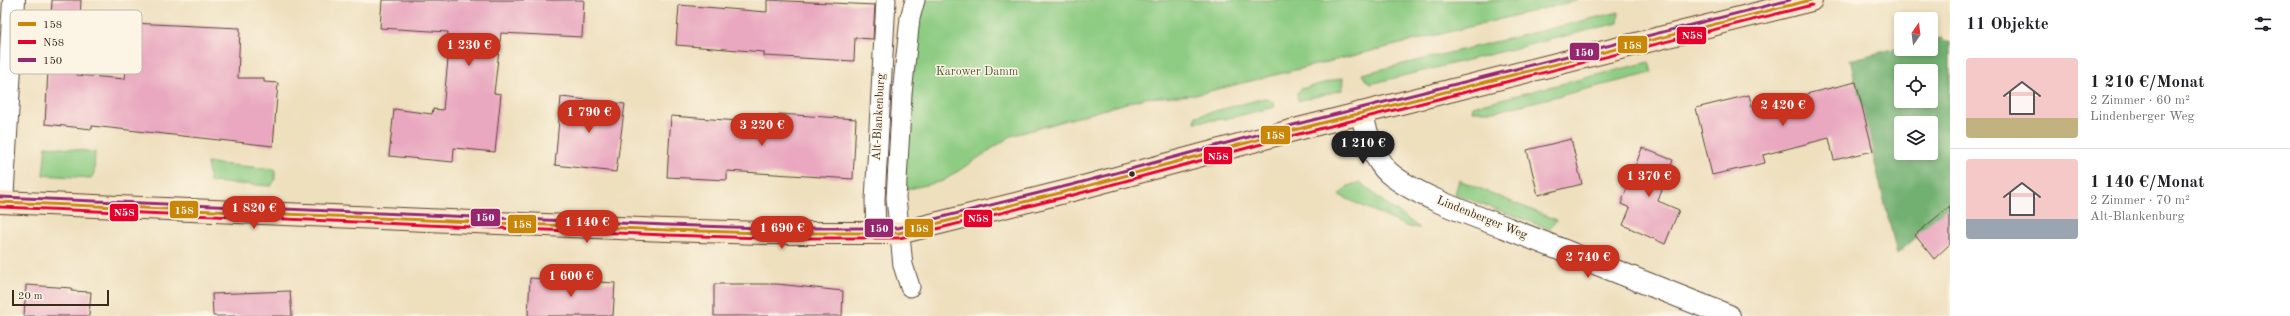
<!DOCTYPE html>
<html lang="de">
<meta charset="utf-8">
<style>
body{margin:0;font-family:"Old Standard TT",serif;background:#f6f6f6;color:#202124;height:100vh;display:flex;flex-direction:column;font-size:15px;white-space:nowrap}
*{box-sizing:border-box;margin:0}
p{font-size:13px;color:#757577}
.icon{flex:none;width:22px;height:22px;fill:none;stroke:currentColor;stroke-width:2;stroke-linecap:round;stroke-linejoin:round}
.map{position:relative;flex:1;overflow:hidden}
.drawer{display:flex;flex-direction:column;background:#fff;width:340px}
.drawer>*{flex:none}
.needle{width:26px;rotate:14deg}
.buttons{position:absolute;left:1894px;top:12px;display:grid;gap:8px}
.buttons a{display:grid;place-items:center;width:44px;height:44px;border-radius:4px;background:#fff;box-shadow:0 2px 6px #0003;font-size:20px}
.scale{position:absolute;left:12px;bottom:10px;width:97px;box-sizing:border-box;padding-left:4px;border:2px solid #3b2a1e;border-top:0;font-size:11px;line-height:14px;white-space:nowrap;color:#3b2a1e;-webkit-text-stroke:3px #fcf5e5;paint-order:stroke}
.price{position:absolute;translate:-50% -34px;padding:0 9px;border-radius:14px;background:#c8321e;color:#fff;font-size:13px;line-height:26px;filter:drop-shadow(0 1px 2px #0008)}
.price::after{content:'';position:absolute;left:50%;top:24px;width:12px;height:9px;margin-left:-6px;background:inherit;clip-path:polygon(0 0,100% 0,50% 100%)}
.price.active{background:#222;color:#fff}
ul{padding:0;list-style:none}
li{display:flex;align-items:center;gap:12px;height:100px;padding:0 16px}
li+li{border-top:1px solid #e0e0e0}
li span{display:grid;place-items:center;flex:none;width:112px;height:80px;border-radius:4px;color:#555}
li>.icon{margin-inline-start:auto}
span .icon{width:48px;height:48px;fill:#fffc;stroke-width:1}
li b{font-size:17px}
h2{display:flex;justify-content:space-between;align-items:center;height:48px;padding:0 16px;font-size:17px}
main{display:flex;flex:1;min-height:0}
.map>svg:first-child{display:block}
</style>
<main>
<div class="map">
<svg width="1950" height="316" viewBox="0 0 1950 316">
<rect width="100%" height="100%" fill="#fcf5e5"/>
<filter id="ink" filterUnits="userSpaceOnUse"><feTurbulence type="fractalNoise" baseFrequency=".025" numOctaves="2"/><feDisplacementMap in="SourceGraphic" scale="8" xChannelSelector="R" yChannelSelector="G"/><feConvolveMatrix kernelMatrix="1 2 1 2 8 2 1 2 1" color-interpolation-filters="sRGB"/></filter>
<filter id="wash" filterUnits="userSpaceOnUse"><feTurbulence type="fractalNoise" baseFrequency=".012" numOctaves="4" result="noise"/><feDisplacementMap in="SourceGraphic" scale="16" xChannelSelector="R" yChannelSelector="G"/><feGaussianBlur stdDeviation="0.9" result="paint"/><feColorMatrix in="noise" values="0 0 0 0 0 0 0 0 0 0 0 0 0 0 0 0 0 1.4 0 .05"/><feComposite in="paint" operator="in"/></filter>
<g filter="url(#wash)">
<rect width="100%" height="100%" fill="#eedfbd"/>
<g fill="#8ecc83" stroke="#647b50">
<polygon points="908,0 1578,0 1194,95 1144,98 1011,136 943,181 900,191"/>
<polygon points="1619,12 1618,23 1370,84 1362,74"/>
<polygon points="1649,62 1652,73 1497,111 1472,111 1473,106"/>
<polygon points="1343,78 1342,90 1298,101 1297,93 1301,89"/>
<polygon points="1265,98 1273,102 1275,107 1225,119 1195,122 1196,116"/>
<polygon points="46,146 95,152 94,173 91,178 43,175"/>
<polygon points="207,163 275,169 275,180 271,186 210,182"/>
<polygon points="1459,180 1556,220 1550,229 1455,194"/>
<polygon points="1360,182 1386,204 1420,228 1408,227 1339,195 1348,186"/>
</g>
<path fill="#72b071" stroke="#566d48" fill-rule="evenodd" d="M1941 38 1944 42 1950 41V208L1897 254 1850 60 1901 47 1931 49V40ZM1901 71H1931V101H1901ZM1901 123H1931V153H1901Z"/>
<g id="blocks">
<g fill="#e9a8c0">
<polygon points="52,0 81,0 77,75 125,79 130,23 240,28 238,78 264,78 264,82 278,83 273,146 92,126 92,129 45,124"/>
<polygon points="382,0 584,0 582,37 501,33 494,93 501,94 495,152 454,148 453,162 389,156 394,109 432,114 433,109 443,110 450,39 447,39 448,32 380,28"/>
<polygon points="767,0 875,5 873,39 855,38 854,61 764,56 764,52 676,45 679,5 767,12"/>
<polygon points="1856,82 1873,151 1834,160 1829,138 1763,155 1765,163 1712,175 1696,108 1749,95 1752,107"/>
<polygon points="561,97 625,104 616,172 555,165"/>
<polygon points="779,114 856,119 853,179 727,171 727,180 667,177 671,116 779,124"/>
<polygon points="1571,139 1582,184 1538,195 1527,150"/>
<polygon points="1642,148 1673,160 1658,201 1679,210 1665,244 1623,225 1630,208 1621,204"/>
<polygon points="1950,206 1950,244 1934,259 1915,235"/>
<polygon points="530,278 615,283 613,316 528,316"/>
<polygon points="714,284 777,284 843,291 842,316 714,316"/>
<polygon points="26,285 72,288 71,291 91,292 89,316 24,316"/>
<polygon points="290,291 292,316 213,316 212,294"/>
</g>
</g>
</g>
<g filter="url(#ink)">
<use href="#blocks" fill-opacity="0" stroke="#564536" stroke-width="1"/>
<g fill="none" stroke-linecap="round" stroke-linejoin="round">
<defs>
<g id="service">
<polyline points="876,234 875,200 886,0"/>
<polyline points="910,287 903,265 896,198 902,94 910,18 915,0"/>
</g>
<g id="minor">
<path d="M1361 113C1367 133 1373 159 1389 173 1416 196 1475 216 1509 229 1582 258 1656 287 1729 316"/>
<polyline points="2,202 14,0"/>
</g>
<polyline id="secondary" points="0,202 666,230 762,233 899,233 1076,189 1294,130 1811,0"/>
</defs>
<use href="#service" stroke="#564536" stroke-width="21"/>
<use href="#minor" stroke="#564536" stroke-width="24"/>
<use href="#secondary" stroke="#564536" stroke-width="24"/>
<use href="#service" stroke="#fff" stroke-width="19"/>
<use href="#minor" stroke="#fff" stroke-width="22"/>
<use href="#secondary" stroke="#fde5c5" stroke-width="22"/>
<defs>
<polyline id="bus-1" points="0,202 666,230 762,233 899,233 1076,189 1294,130 1811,0"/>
<polyline id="bus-2" points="0,207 666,235 762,238 900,238 1077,194 1295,135 1812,5"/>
<polyline id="bus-3" points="0,197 666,225 762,228 898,228 1075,184 1293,125 1790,0"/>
</defs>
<use href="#bus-1" stroke="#fcf5e5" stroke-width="6"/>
<use href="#bus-2" stroke="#fcf5e5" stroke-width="6"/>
<use href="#bus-3" stroke="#fcf5e5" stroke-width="6"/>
<use href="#bus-1" stroke="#c88708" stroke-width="3"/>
<use href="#bus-2" stroke="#e4002b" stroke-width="3"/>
<use href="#bus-3" stroke="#95276e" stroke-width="3"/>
</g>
</g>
<circle fill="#3b2a1e" stroke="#fcf5e5" stroke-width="1.5" cx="1132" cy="174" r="3.5"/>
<g text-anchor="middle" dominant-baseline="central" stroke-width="3" stroke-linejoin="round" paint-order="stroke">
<g font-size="12" fill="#545b3c" stroke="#fcf5e5">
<text x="977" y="72">Karower Damm</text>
</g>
<g font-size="12" fill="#3b2a1e" stroke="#fcf5e5">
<text transform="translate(879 117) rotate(-87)">Alt-Blankenburg</text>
<text transform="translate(1482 218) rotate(22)">Lindenberger Weg</text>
</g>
</g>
<rect x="10" y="10" width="132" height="64" rx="6" fill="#fcf5e5" stroke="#c2b8a9" stroke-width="1"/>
<rect x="18" y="22" width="18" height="4" fill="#c88708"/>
<rect x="18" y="40" width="18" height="4" fill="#e4002b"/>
<rect x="18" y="58" width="18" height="4" fill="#95276e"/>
<g font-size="11" fill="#3b2a1e">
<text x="43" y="28">158</text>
<text x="43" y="46">N58</text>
<text x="43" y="64">150</text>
</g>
<g stroke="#fcf5e5" stroke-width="1.5">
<rect x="1676" y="26" width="31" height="19" rx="4" fill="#e4002b"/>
<rect x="1617" y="35" width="31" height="19" rx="4" fill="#c88708"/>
<rect x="1569" y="42" width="31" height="19" rx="4" fill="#95276e"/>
<rect x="1260" y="125" width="31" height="20" rx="4" fill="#c88708"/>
<rect x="1203" y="146" width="30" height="19" rx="4" fill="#e4002b"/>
<rect x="169" y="200" width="30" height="19" rx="4" fill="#c88708"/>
<rect x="109" y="203" width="30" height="19" rx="4" fill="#e4002b"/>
<rect x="470" y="208" width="31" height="19" rx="4" fill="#95276e"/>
<rect x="963" y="209" width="30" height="19" rx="4" fill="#e4002b"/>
<rect x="507" y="214" width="30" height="20" rx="4" fill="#c88708"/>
<rect x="904" y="218" width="30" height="20" rx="4" fill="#c88708"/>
<rect x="864" y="218" width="30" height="20" rx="4" fill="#95276e"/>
</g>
<g font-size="11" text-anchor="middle" font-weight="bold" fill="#fff">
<text x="1692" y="39">N58</text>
<text x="1632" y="49">158</text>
<text x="1584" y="56">150</text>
<text x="1275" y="139">158</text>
<text x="1218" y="160">N58</text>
<text x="184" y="214">158</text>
<text x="124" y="216">N58</text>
<text x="485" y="221">150</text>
<text x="978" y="222">N58</text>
<text x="522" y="228">158</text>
<text x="919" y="232">158</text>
<text x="879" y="232">150</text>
</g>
</svg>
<div class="buttons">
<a><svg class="needle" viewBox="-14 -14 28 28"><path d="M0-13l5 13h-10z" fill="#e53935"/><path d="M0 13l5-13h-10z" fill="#757577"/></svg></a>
<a><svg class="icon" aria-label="locate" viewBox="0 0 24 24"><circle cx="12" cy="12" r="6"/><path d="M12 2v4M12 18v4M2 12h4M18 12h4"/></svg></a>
<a><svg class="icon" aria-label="layers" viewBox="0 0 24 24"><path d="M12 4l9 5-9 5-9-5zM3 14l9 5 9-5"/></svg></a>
</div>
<div class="scale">20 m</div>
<b class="price" style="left:469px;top:67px">1 230 €</b>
<b class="price" style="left:1783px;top:127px">2 420 €</b>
<b class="price" style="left:589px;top:134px">1 790 €</b>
<b class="price" style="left:762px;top:147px">3 220 €</b>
<b class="price active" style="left:1363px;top:165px">1 210 €</b>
<b class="price" style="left:1649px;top:198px">1 370 €</b>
<b class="price" style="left:254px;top:230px">1 820 €</b>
<b class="price" style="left:587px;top:244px">1 140 €</b>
<b class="price" style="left:782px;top:250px">1 690 €</b>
<b class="price" style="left:1588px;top:279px">2 740 €</b>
<b class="price" style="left:571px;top:298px">1 600 €</b>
</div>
<section class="drawer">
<h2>11 Objekte<svg class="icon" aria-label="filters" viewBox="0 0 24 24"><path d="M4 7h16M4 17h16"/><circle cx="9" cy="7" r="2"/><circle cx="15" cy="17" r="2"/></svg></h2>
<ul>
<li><span style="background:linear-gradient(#f6c9c9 75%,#c2b280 0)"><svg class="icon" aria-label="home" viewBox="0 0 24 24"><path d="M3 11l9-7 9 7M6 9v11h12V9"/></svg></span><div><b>1 210 €/Monat</b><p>2 Zimmer · 60 m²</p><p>Lindenberger Weg</p></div></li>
<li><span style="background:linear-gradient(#f6c9c9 75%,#9aa5b1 0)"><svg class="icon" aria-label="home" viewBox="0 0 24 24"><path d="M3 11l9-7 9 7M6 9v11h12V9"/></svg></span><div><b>1 140 €/Monat</b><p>2 Zimmer · 70 m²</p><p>Alt-Blankenburg</p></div></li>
</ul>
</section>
</main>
